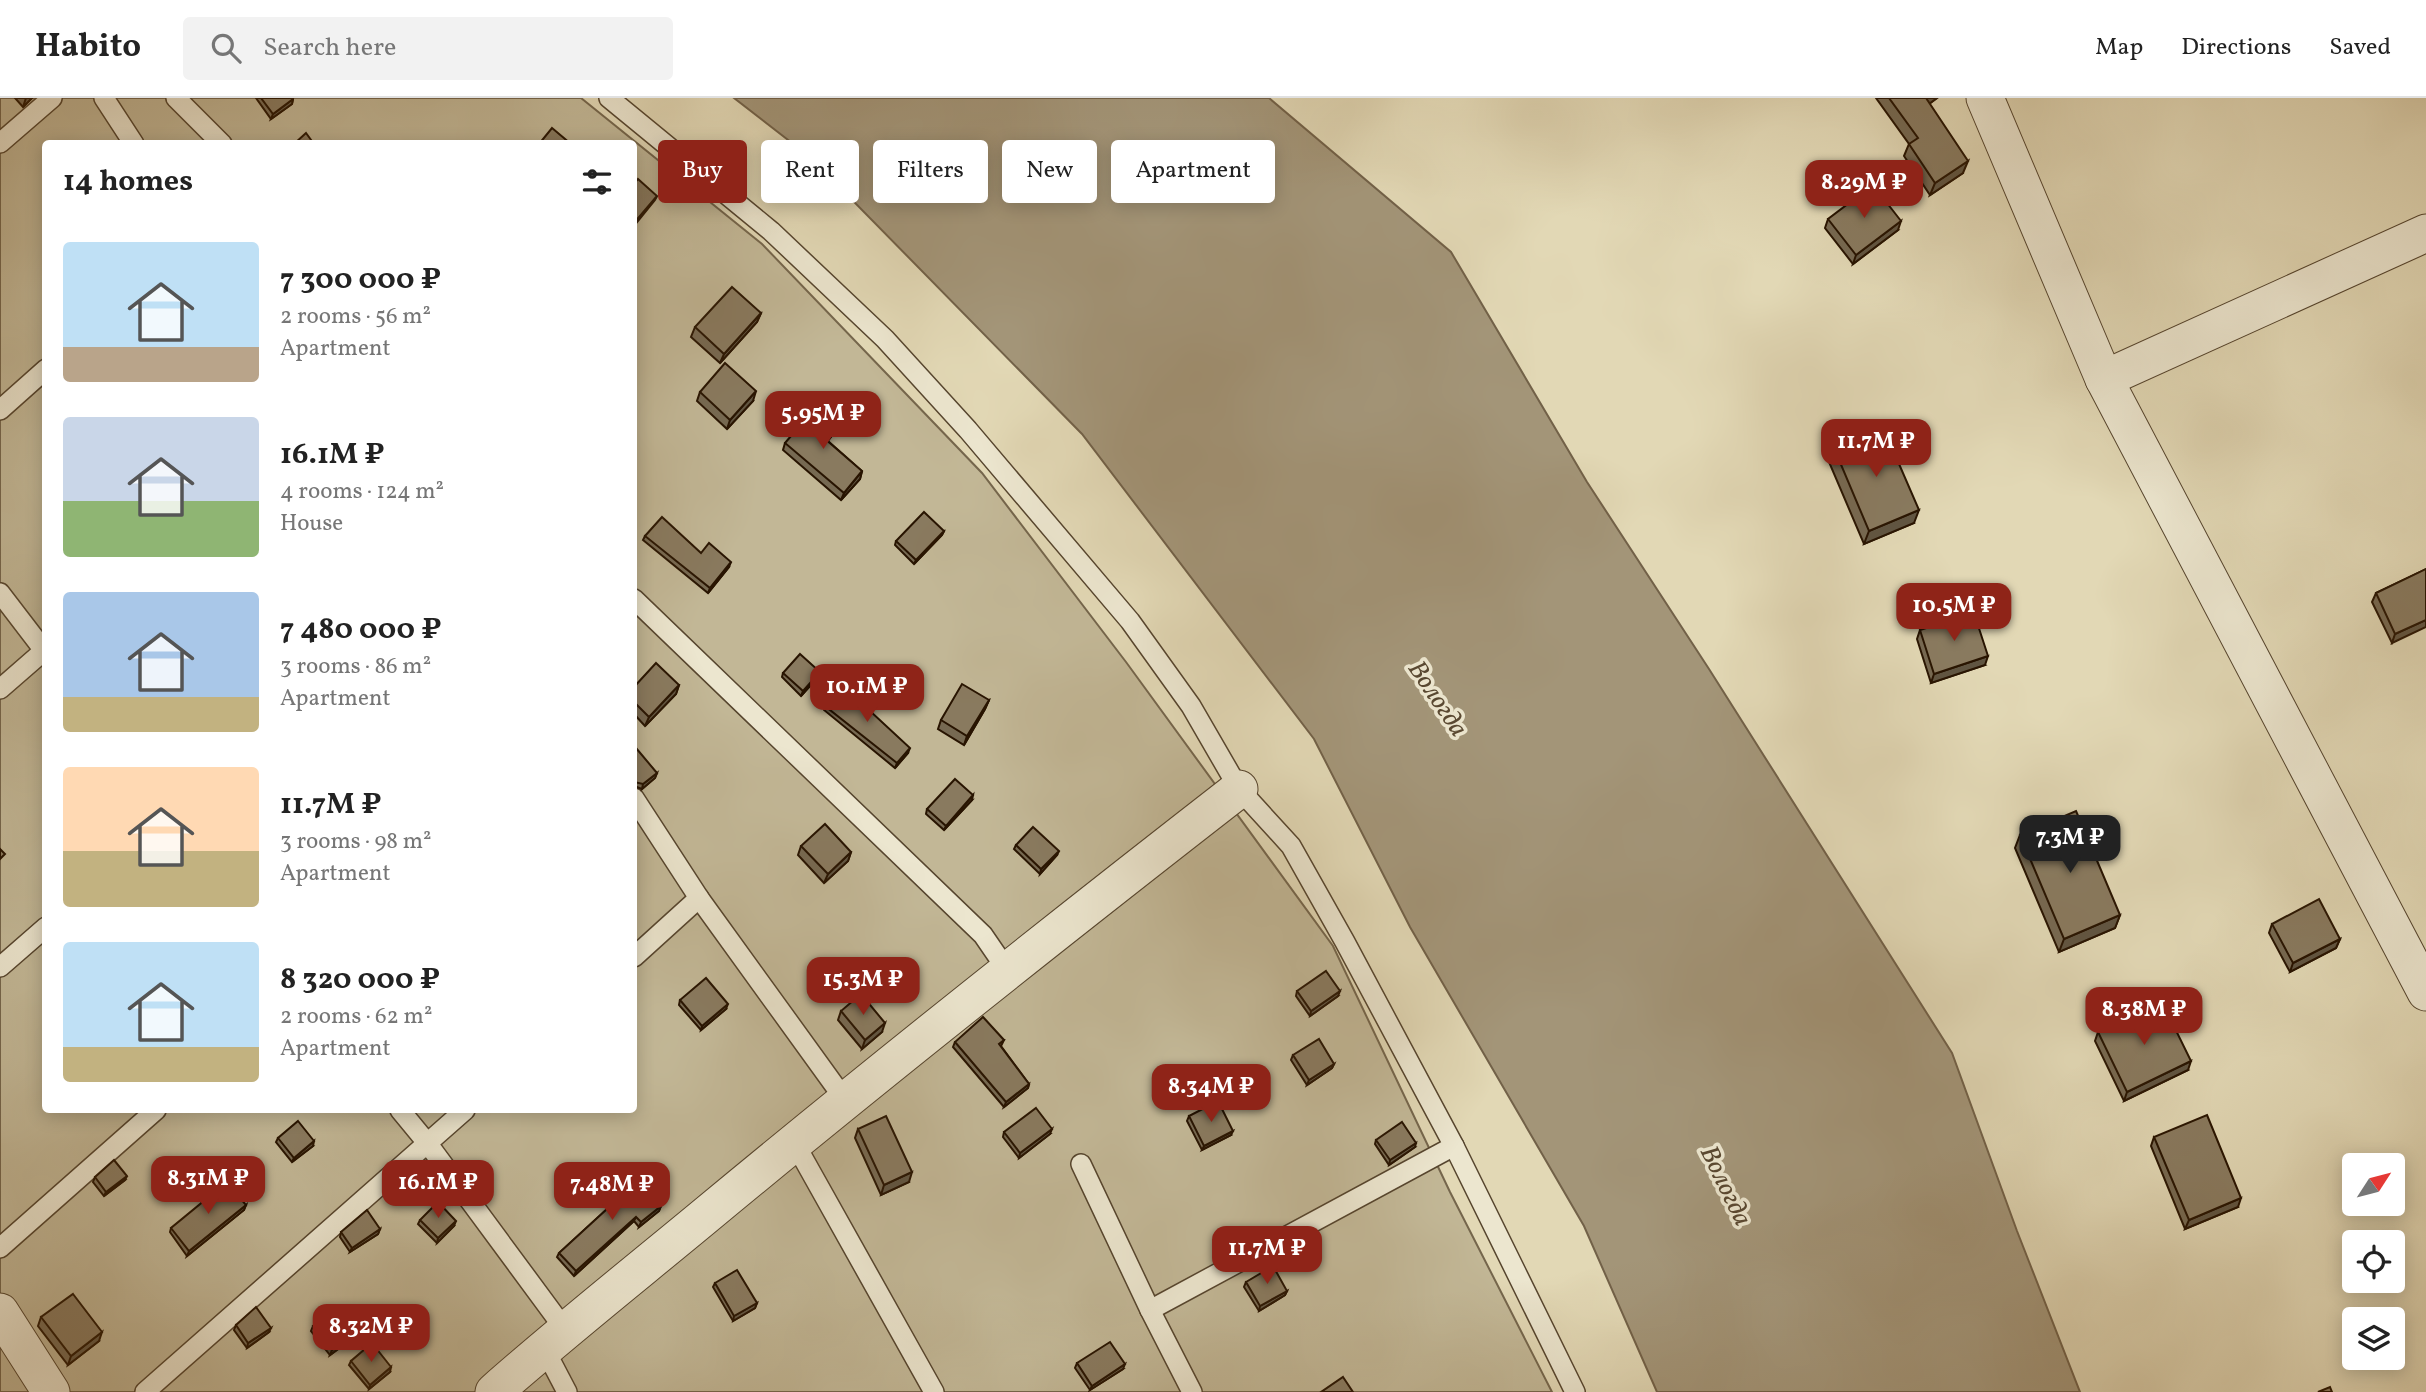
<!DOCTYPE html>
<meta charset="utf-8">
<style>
body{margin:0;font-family:Vollkorn,serif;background:#f2f2f2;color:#222;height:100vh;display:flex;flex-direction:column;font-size:26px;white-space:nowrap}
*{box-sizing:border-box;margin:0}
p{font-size:23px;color:#767676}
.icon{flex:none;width:38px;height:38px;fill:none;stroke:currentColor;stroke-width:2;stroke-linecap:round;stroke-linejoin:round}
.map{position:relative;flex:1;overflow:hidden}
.panel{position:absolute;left:42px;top:42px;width:595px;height:973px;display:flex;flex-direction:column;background:#fff;border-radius:7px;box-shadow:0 4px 18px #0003}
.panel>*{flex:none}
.top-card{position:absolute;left:658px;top:42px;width:665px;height:63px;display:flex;gap:14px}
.needle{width:46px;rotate:54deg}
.buttons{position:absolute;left:2342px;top:1055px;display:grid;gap:14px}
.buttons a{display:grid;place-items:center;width:63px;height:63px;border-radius:7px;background:#fff;box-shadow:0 4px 18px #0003;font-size:35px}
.price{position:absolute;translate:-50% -60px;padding:0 16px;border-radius:14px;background:#8f2418;color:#fff;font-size:23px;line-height:46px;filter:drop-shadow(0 2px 4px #0008)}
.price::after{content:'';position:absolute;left:50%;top:42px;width:21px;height:16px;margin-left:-10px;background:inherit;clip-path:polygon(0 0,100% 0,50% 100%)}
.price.active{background:#222;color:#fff}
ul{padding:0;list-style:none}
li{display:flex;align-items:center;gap:21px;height:175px;padding:0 21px}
li span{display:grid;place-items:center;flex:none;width:196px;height:140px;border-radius:7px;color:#555}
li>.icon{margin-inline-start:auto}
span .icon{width:84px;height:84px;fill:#fffc;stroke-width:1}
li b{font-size:30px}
h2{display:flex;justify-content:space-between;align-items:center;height:84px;padding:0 21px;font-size:30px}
.pill{padding:0 24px;border-radius:7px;background:#fff;box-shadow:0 4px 18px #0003;font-size:24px;line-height:63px}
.pill.active{background:#8f2418;color:#fff}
header{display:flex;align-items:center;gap:42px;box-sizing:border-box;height:98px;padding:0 35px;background:#fff;border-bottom:2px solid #e0e0e0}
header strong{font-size:33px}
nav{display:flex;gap:38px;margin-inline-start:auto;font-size:24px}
.search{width:490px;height:63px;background:#f2f2f2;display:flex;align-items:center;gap:18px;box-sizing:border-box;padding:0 24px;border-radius:7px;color:#767676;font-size:26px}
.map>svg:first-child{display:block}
</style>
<header>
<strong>Habito</strong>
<div class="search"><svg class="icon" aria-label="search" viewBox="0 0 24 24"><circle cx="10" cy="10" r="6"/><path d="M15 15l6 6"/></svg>Search here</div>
<nav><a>Map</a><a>Directions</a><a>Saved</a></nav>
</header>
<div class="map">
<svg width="2426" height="1294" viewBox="0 0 2426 1294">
<rect width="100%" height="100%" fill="#e2d8b5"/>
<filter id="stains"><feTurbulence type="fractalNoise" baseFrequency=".00286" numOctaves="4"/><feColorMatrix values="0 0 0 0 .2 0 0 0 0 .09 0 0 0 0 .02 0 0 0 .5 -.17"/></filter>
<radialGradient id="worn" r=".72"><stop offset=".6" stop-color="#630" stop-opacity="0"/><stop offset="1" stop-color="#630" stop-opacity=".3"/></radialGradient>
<path fill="#c2b796" stroke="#75664c" stroke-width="2" fill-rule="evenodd" d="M0 0H581L762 146 982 375 1126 564 1333 848 1450 1094 1552 1294H0ZM46 46H634V1012H46Z"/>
<polygon fill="#a39578" stroke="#726148" stroke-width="2" points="734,0 1269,0 1451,154 1587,384 1709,571 1952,955 2017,1133 2080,1294 1657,1294 1584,1128 1410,829 1314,641 1082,336 810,59"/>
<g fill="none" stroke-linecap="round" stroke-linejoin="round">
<defs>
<g id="lane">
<polyline points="104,0 134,46"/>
<polyline points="176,0 222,46"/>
<polyline points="609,0 771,133 885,241 968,332 1130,523 1191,608 1239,691 1291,748 1345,844 1454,1048 1575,1294"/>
<polyline points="0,45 52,0"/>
<polyline points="0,312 46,271"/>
<polyline points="0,495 46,555"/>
<polyline points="634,501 983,837 1007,872"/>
<polyline points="0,591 46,551"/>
<polyline points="634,700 699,800 845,1002"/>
<polyline points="634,859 699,800"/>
<polyline points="0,869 46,829"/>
<polyline points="400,1012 428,1046 566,1233"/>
<polyline points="794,1044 934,1294"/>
<polyline points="1081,1066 1150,1212 1192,1294"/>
<polyline points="0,1150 156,1012"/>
<polyline points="1150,1212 1454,1048"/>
<polyline points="544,1250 567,1294"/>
<polyline points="145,1294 465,1012"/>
</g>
<g id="street">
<polyline points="1985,0 2104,281 2426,894"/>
<polyline points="2104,281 2426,135"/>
<polyline points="0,1214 51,1294"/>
<path d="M494 1294C563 1233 635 1176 705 1118 881 972 1059 831 1239 691"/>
</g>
</defs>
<use href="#lane" stroke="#56452e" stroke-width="22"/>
<use href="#street" stroke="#56452e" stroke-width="39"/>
<use href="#lane" stroke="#ece6cf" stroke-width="19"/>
<use href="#street" stroke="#ece6cf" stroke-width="37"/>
</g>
<g fill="#766952" stroke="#281401" stroke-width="2">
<polygon points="15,0 32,0 23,9"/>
<polygon points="256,0 293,0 293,1 292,6 271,21"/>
<polygon points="1876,0 1937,0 1929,6 1963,75 1930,97 1904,58 1909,46"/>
<polygon points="1828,121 1898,132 1853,166 1825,130"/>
<polygon points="761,215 757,224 720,265 691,239 695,229"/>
<polygon points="700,294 753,303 727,331 697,303"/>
<polygon points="836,328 834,335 828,343 862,373 860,381 841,402 783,352 785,345"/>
<polygon points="1834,350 1914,425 1864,446 1829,364"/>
<polygon points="944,433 942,437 914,466 895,447 896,443"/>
<polygon points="645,438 729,469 708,495 643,442"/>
<polygon points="2426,471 2392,545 2372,504 2376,495"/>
<polygon points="1920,532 1985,567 1931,585 1917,541"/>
<polygon points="783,575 818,579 801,598 782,579"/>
<polygon points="679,587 676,596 645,628 634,616 634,589"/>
<polygon points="989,602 985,611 964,647 938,631 941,622"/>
<polygon points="825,608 908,655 895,670 824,612"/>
<polygon points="634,651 657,675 655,680 642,691 634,688"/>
<polygon points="972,702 944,732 926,716 927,711"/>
<polygon points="2020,737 2120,817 2115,830 2059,854 2015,750"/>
<polygon points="1016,747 1057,757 1040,776 1014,751"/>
<polygon points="801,748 851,754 848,763 824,785 798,757"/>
<polygon points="2272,826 2340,841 2336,850 2290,874 2269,835"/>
<polygon points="1297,893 1338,898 1310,918 1296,898"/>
<polygon points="680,902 726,911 701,932 679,907"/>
<polygon points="841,913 882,934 862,951 838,922"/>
<polygon points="2098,934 2188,972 2124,1003 2095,943"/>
<polygon points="1004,942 1001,948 1029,986 1028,990 1004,1009 953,949 955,944"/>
<polygon points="1293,957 1334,966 1332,970 1307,987 1291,962"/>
<polygon points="1189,1018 1231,1037 1202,1052 1187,1023"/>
<polygon points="858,1031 909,1084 881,1097 855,1040"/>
<polygon points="1004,1034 1050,1036 1019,1060 1003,1039"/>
<polygon points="2154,1039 2238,1109 2185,1131 2151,1048"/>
<polygon points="278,1040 313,1048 292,1064 276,1044"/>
<polygon points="1376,1042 1415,1049 1389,1067 1375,1046"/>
<polygon points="95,1079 125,1082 104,1098 93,1084"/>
<polygon points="615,1092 661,1108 659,1113 639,1129 634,1123 574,1178 557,1159 559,1155 617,1102 613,1096"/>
<polygon points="246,1107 244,1112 187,1158 170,1134 171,1130"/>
<polygon points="420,1122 454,1128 437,1145 418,1126"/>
<polygon points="380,1131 378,1136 350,1154 340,1139 341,1134"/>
<polygon points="1246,1184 1287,1193 1285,1197 1259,1213 1244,1189"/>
<polygon points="715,1185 757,1205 755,1210 733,1223 713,1189"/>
<polygon points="41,1219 99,1243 68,1267 38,1228"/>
<polygon points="236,1227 269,1234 247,1250 234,1232"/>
<polygon points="313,1228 356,1234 354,1239 330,1257 311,1233"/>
<polygon points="351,1263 390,1274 369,1291 349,1267"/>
<polygon points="1077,1265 1123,1271 1090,1292 1075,1270"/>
</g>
<g fill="#605542" stroke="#281401" stroke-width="2">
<polygon points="26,0 32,0 23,9"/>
<polygon points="1925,0 1937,0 1921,12"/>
<polygon points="293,1 292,6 271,21 273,16"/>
<polygon points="1968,63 1963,75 1930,97 1935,85"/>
<polygon points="657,98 655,102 634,128 634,125"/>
<polygon points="1901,123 1898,132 1853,166 1856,157"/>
<polygon points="761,215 757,224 720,265 724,256"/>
<polygon points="756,293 753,303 727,331 730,322"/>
<polygon points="836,328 834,335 823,348 825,341"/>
<polygon points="862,373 860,381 841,402 844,395"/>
<polygon points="1919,412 1914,425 1864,446 1869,433"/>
<polygon points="944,433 942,437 914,466 916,462"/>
<polygon points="731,464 729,469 708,495 710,490"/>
<polygon points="2426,522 2426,529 2392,545 2395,536"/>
<polygon points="1988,558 1985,567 1931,585 1934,576"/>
<polygon points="820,574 818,579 801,598 803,593"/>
<polygon points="679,587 676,596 645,628 649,619"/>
<polygon points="989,602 985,611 964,647 967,638"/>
<polygon points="910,650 908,655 895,670 897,665"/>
<polygon points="657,675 655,680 642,691 643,686"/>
<polygon points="973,697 972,702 944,732 946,728"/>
<polygon points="1059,753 1057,757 1040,776 1041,771"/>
<polygon points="851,754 848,763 824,785 828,776"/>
<polygon points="2120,817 2115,830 2059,854 2064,841"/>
<polygon points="2340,841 2336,850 2290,874 2293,865"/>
<polygon points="1340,893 1338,898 1310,918 1311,913"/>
<polygon points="728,906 726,911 701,932 702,928"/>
<polygon points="885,925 882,934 862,951 865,942"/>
<polygon points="2191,963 2188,972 2124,1003 2127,994"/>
<polygon points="1334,966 1332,970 1307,987 1309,982"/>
<polygon points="1029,986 1028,990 1004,1009 1006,1004"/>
<polygon points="1052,1031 1050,1036 1019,1060 1020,1055"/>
<polygon points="1233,1033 1231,1037 1202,1052 1204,1048"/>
<polygon points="314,1043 313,1048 292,1064 294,1060"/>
<polygon points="1416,1045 1415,1049 1389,1067 1390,1062"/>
<polygon points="912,1074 909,1084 881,1097 884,1087"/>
<polygon points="127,1078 125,1082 104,1098 106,1094"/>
<polygon points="2241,1100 2238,1109 2185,1131 2189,1122"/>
<polygon points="246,1107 244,1112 187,1158 189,1153"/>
<polygon points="661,1108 659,1113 639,1129 641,1124"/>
<polygon points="636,1119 634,1123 574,1178 576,1173"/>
<polygon points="456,1123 454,1128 437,1145 438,1140"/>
<polygon points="380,1131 378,1136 350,1154 352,1150"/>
<polygon points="1287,1193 1285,1197 1259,1213 1260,1208"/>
<polygon points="757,1205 755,1210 733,1223 734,1218"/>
<polygon points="271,1230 269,1234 247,1250 248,1245"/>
<polygon points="102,1234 99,1243 68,1267 71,1258"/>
<polygon points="356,1234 354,1239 330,1257 332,1252"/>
<polygon points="1125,1266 1123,1271 1090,1292 1092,1288"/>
<polygon points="391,1269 390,1274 369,1291 370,1287"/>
</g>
<g fill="#897a5f" stroke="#281401" stroke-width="2">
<polygon points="261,0 293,0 293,1 273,16"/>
<polygon points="1889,0 1926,0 1968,63 1935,85 1909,46 1918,40"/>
<polygon points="552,30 571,46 539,46"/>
<polygon points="306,35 314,46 294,46"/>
<polygon points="638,81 657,98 634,125 634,86"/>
<polygon points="1873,87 1901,123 1856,157 1828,121"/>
<polygon points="732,189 761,215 724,256 695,229"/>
<polygon points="725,265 756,293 730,322 700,294"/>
<polygon points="815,310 836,328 825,341 862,373 844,395 785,345"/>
<polygon points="1883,329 1919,412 1869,433 1834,350"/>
<polygon points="924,414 944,433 916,462 896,443"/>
<polygon points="662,419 701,455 709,445 731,464 710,490 645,438"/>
<polygon points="2426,471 2426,522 2395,536 2376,495"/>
<polygon points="1974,515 1988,558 1934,576 1920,532"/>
<polygon points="800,556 820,574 803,593 783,575"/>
<polygon points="656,565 679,587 649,619 634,604 634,589"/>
<polygon points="962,586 989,602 967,638 941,622"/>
<polygon points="842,587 910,650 897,665 825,608"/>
<polygon points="636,650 657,675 643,686 634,684 634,651"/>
<polygon points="955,681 973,697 946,728 927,711"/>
<polygon points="2076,713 2120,817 2064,841 2020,737"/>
<polygon points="825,726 851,754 828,776 801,748"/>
<polygon points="1033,729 1059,753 1041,771 1016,747"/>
<polygon points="0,751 5,756 0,761"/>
<polygon points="2319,801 2340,841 2293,865 2272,826"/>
<polygon points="1326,873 1340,893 1311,913 1297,893"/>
<polygon points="706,880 728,906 702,928 680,902"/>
<polygon points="861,896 885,925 865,942 841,913"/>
<polygon points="2162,904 2191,963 2127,994 2098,934"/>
<polygon points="983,919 1004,942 999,946 1029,986 1006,1004 955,944"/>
<polygon points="1319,941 1334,966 1309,982 1293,957"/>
<polygon points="1218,1003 1233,1033 1204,1048 1189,1018"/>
<polygon points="1036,1010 1052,1031 1020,1055 1004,1034"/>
<polygon points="2207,1017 2241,1100 2189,1122 2154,1039"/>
<polygon points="886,1018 912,1074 884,1087 858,1031"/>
<polygon points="298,1023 314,1043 294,1060 278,1040"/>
<polygon points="1402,1024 1416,1045 1390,1062 1376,1042"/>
<polygon points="114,1062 127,1078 106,1094 95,1079"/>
<polygon points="635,1076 661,1108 641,1124 636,1119 576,1173 559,1155 620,1099 615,1092"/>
<polygon points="227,1084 246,1107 189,1153 171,1130"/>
<polygon points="438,1104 456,1123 438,1140 420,1122"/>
<polygon points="367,1112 380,1131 352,1150 341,1134"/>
<polygon points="1273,1168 1287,1193 1260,1208 1246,1184"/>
<polygon points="737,1172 757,1205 734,1218 715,1185"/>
<polygon points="73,1196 102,1234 71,1258 41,1219"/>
<polygon points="256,1209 271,1230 248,1245 236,1227"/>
<polygon points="337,1209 356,1234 332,1252 313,1228"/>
<polygon points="1110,1244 1125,1266 1092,1288 1077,1265"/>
<polygon points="372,1245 391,1269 370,1287 351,1263"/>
<polygon points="1343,1279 1353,1294 1321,1294"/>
<polygon points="2330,1289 2332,1294 2318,1294"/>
</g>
<g text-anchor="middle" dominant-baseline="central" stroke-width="7" stroke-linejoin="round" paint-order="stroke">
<g font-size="26" font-style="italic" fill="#594831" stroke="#ece6cf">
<text transform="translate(1437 601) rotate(56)">Вологда</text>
<text transform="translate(1725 1088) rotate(64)">Вологда</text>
</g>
</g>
<rect width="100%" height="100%" filter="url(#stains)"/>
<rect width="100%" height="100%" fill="url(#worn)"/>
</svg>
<div class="buttons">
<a><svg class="needle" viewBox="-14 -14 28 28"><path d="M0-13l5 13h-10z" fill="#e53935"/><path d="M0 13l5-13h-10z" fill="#767676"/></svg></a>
<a><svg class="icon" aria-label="locate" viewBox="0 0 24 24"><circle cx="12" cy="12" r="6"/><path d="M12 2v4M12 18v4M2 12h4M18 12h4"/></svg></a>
<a><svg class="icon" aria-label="layers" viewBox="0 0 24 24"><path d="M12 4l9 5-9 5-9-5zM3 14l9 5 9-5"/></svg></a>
</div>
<b class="price" style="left:1864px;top:122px">8.29M ₽</b>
<b class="price" style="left:823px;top:353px">5.95M ₽</b>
<b class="price" style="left:1876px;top:381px">11.7M ₽</b>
<b class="price" style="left:1954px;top:545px">10.5M ₽</b>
<b class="price" style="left:867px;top:626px">10.1M ₽</b>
<b class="price active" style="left:2070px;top:777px">7.3M ₽</b>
<b class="price" style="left:863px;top:919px">15.3M ₽</b>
<b class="price" style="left:2144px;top:949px">8.38M ₽</b>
<b class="price" style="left:1211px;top:1026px">8.34M ₽</b>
<b class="price" style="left:208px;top:1118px">8.31M ₽</b>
<b class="price" style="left:438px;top:1122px">16.1M ₽</b>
<b class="price" style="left:612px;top:1124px">7.48M ₽</b>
<b class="price" style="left:1267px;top:1188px">11.7M ₽</b>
<b class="price" style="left:371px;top:1266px">8.32M ₽</b>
<div class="top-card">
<a class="pill active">Buy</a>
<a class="pill">Rent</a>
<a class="pill">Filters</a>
<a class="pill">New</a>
<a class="pill">Apartment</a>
</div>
<section class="panel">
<h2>14 homes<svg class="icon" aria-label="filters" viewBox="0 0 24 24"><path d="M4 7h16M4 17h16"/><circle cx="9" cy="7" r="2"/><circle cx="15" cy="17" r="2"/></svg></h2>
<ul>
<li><span style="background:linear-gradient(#bfe0f5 75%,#b9a48a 0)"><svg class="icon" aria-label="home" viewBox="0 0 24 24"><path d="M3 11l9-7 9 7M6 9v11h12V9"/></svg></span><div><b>7 300 000 ₽</b><p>2 rooms · 56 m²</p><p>Apartment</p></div></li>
<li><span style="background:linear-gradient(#c9d6e8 60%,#8fb573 0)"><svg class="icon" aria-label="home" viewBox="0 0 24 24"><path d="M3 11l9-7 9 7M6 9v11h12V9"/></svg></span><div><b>16.1M ₽</b><p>4 rooms · 124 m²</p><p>House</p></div></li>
<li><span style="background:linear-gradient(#a9c7e8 75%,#c2b280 0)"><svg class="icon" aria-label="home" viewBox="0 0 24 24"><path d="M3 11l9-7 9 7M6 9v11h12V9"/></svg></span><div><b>7 480 000 ₽</b><p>3 rooms · 86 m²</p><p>Apartment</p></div></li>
<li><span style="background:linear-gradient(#ffd9b3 60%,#c2b280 0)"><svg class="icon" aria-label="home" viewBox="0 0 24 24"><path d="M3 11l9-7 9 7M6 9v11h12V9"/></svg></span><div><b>11.7M ₽</b><p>3 rooms · 98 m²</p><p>Apartment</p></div></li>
<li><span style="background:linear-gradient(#bfe0f5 75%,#c2b280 0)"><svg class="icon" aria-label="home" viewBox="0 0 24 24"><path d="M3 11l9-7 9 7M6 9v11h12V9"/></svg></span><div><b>8 320 000 ₽</b><p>2 rooms · 62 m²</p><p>Apartment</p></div></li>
</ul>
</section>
</div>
